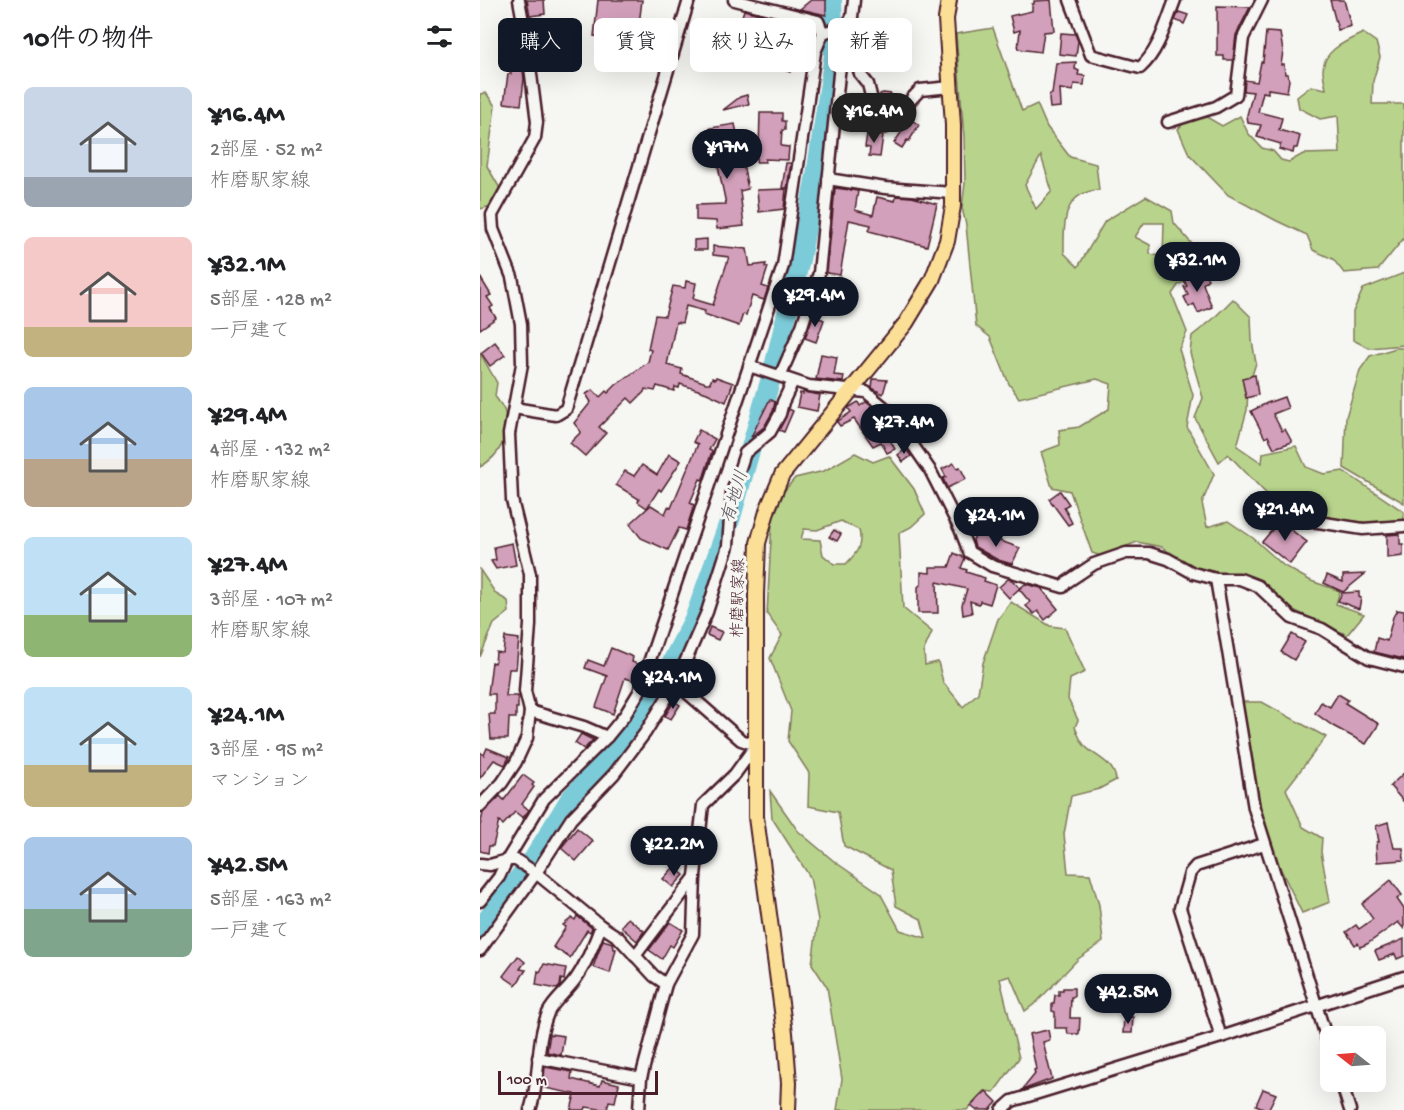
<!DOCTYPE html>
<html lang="ja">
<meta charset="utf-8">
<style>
body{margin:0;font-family:"Gochi Hand","Klee One",sans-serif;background:#f6f6f6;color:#202124;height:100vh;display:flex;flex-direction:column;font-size:22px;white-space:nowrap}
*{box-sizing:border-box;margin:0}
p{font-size:20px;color:#757577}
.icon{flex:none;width:33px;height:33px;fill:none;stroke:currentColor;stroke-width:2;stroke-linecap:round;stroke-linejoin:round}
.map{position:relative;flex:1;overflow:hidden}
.drawer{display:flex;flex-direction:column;background:#fff;width:480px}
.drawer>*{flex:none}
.hud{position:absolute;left:18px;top:18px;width:570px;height:54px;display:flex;gap:12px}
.needle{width:39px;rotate:287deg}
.fabs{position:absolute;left:840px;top:1026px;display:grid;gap:12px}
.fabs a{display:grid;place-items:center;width:66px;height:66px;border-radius:9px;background:#fff;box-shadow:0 6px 24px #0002;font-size:30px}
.scale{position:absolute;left:18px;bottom:15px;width:160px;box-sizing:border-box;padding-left:6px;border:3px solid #4a1f2b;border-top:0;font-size:16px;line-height:21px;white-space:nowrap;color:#4a1f2b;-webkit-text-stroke:4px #f6f6f2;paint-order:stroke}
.price{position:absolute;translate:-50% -51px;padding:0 14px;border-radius:21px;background:#111827;color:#fff;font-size:20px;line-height:39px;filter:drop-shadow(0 2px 3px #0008)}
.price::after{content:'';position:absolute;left:50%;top:36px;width:18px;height:14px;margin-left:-9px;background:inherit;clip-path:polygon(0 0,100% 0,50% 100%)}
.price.selected{background:#222;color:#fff}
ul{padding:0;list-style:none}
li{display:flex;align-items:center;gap:18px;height:150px;padding:0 24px}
li span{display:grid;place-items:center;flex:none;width:168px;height:120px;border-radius:9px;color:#555}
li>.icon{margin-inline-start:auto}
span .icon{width:72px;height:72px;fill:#fffc;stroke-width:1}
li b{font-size:26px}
h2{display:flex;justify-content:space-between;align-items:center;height:72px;padding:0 24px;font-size:26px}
.pill{padding:0 21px;border-radius:9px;background:#fff;box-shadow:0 6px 24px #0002;font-size:21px;line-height:54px}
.pill.selected{background:#111827;color:#fff}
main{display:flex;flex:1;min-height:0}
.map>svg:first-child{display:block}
</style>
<main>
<section class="drawer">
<h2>10件の物件<svg class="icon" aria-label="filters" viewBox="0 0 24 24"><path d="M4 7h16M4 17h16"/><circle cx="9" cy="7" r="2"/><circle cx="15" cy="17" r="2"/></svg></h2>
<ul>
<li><span style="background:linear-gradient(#c9d6e8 75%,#9aa5b1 0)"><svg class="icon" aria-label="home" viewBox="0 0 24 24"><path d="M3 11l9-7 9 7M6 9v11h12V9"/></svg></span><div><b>¥16.4M</b><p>2部屋 · 52 m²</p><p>柞磨駅家線</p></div></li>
<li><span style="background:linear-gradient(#f6c9c9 75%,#c2b280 0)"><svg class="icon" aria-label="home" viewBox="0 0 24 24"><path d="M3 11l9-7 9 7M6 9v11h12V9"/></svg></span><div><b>¥32.1M</b><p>5部屋 · 128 m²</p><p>一戸建て</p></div></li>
<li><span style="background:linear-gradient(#a9c7e8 60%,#b9a48a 0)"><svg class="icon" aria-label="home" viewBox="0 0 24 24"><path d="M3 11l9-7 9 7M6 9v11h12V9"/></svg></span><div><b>¥29.4M</b><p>4部屋 · 132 m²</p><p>柞磨駅家線</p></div></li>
<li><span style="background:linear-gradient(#bfe0f5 65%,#8fb573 0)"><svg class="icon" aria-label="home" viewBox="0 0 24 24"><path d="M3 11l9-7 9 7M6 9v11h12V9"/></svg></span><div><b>¥27.4M</b><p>3部屋 · 107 m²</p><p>柞磨駅家線</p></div></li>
<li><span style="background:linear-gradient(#bfe0f5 65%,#c2b280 0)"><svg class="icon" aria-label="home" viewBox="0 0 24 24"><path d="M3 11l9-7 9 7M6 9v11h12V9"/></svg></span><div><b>¥24.1M</b><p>3部屋 · 95 m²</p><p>マンション</p></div></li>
<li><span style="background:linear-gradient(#a9c7e8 60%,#7fa58c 0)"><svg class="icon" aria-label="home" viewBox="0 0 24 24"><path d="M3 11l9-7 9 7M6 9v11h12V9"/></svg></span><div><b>¥42.5M</b><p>5部屋 · 163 m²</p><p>一戸建て</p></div></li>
</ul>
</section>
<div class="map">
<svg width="924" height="1110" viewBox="0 0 924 1110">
<rect width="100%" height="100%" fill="#f6f6f2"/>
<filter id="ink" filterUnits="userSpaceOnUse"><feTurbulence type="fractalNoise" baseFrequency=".0167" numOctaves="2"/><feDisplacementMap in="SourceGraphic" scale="12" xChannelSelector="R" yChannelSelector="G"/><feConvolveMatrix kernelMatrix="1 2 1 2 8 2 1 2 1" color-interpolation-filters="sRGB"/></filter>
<g filter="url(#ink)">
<g fill="#b8d48c" stroke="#817a5c" stroke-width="1.5" fill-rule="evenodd">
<path d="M513 28 542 111 557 104 567 127 590 157 616 164 619 190C582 192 584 224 584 253L598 267 625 221 666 196 692 211 694 223 723 257 724 274 699 284 692 294 707 332 699 349 713 395 707 427 734 474 722 503 727 527 748 521 773 538 804 566 831 581 860 591 856 604 884 614 867 635 807 607 785 584 706 565 682 547 657 542 621 556 612 553 590 491 572 487 561 452 580 445 579 430 599 427 629 409 631 384 617 379 539 398 529 384 510 337 496 326 486 225 482 208 485 183 484 137 476 34ZM561 156 572 191 556 209 545 185ZM664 223H684L683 257 670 254V245L655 237Z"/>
<path d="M883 33 896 42 900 57 893 81 892 104H924V238L898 270 864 273 853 259 833 250 827 235 797 221 748 195 709 154 698 129 706 121 725 116 742 126 760 116 768 133 782 148 793 151 801 160 809 162 823 154 860 153 858 116 840 119 819 108 817 97 831 86 846 89C845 83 843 76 843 70 843 50 867 41 883 33Z"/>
<polygon points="6,93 15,106 7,166 21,190 11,206 0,209 0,94"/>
<polygon points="924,273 924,345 889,348 873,340 873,312 883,289"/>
<polygon points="753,299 771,317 772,341 776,363 768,388 767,410 757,446 782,463 783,453 816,446 826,467 844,474 863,471 924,512 924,521 889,523 804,512 748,454 739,462 715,418 723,398 710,353 712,336 732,320"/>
<polygon points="916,348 924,348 924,503 864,468 866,417 880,370 890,356"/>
<path d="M0 353 17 383 15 396C18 401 24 407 25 413 29 437 21 455 0 467Z"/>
<path d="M375 453 393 462 409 456 434 489 445 514 431 527 419 533 423 608 452 632 444 650 445 665 458 662 463 682 483 707 498 693 503 663 518 619 531 602 570 626 585 628 605 672 590 679 588 699 598 720 595 727C597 732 600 740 604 745 614 757 634 761 636 780L619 789 591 796 584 834 588 873 610 874 619 905 623 942 598 959 557 1002 545 1011 530 976 520 979 539 1058 514 1092 504 1091 487 1110H357L362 1079 347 987 332 964 338 920 330 877 292 818 290 791 318 831 355 862 400 893 420 930 446 938 441 919 416 906 411 870 364 846 358 812 328 806 329 773 308 741 311 711 290 658 302 635 287 614 292 521 305 490 315 478 344 471ZM361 521 379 530C383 546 376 554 366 564H354L343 555 340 540 321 539 324 529 337 530Z"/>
<polygon points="0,570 16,594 28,601 29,612 14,624 0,657"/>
<polygon points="761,702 782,702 846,737 806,789 823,827 842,838 841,852 850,902 822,913 789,845 774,786"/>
</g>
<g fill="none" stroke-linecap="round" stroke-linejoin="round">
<polyline stroke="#7ccbd9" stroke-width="20" points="0,929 54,858 90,799 156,727 175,695 215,617 251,517 293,371 320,260 336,175 354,56 352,0"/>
</g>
<g fill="#d3a0bb" stroke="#4a1f2b" stroke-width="1.5">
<polygon points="47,0 64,0 65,14 50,16"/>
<polygon points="118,0 162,0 157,41 114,36"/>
<polygon points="331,0 346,0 346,15 320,9"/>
<polygon points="571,0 574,31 564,32 561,52 538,49 540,30 534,32 530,16 552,11 552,4 554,4 554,1"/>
<polygon points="850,0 864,0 871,26 858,30"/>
<polygon points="737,6 770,7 756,35 753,60 744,60 744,56 737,56"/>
<polygon points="264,10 295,18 293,27 287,25 280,47 287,49 283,60 260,53 263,41 259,40 260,36 256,35"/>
<polygon points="699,12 708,15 704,24 695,20"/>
<polygon points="786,32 800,33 803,51 801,65 804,64 805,74 808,74 809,80 807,92 788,89 788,93 783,92 778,112 802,118 799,130 820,136 817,148 814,148 813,153 799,149 801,144 777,137 781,125 768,123 767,115 773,92 764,91 765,80 777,82 781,62 783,62"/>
<polygon points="581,33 595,34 598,41 596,56 579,54"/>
<polygon points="320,39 328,43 325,51 317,47"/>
<polygon points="308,46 319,50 310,72 299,68"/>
<polygon points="33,52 41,53 44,79 41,105 24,103 28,74 31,74"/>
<polygon points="596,62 595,69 599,71 598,75 605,76 604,85 594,84 593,91 580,89 581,107 570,108 569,99 570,94 572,94 576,63"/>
<polygon points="403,93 411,94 407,114 397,111 400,94"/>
<polygon points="267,95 269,104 243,110 260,97"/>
<polygon points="280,113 302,113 302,121 305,121 305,130 302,130 301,146 309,147 308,160 285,159 285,162 276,162 277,149 279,149"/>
<polygon points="430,119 439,125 429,141 427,140 422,148 414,143"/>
<polygon points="255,124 268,189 260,191 264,226 237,229 236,221 216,220 216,205 246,204 230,128"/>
<polygon points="392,133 403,135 400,157 389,156 390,148 385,147 387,134"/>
<polygon points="306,163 311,163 307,188 302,188"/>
<polygon points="355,188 378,191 375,210 393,215 397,197 415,201 416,196 432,197 457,204 447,246 389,231 391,225 369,220 360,275 347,273"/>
<polygon points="306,189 304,209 279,212 277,190"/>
<polygon points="227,239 227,250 214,250 214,240"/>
<polygon points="233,246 267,249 270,266 286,264 285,267 288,267 282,286 288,288 284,300 272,296 266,315 263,314 259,326 224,314 225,311 206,306 202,323 196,322 187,365 202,369 201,374 226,383 230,383 232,378 235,379 236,377 253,383 246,402 227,393 200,384 199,388 195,387 194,391 177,386 175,391 165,389 164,392 153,403 148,398 119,427 126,433 105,456 90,443 101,432 94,423 111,402 106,394 113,390 120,397 126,391 128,393 136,385 168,362 171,350 168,349 175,315 185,316 193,286 205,288 206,281 216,283 213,299 233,305 249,257 233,255"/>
<polygon points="724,272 728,279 723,284 732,307 718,313 714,304 709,307 704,297 708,295 704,287 707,286 704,280"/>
<polygon points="0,277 11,295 7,297 13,306 10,308 16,318 0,329"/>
<polygon points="355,280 365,285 358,298 365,304 359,311 345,300"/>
<polygon points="335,311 339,313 337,317 344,320 336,342 325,338"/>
<polygon points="15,342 25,355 10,366 1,353"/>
<polygon points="341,354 357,357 354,375 364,376 363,382 336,379"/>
<polygon points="775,375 778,395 766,398 762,378"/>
<polygon points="393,379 407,380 403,394 392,388"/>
<polygon points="323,392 340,395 337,411 317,407 320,393 323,394"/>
<polygon points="804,397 808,408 793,414 802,431 805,429 812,442 794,448 788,436 785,438 771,411 787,403"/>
<polygon points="290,399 295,402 293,411 284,427 271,437"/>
<polygon points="378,402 380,406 386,402 394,408 404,423 402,425 415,449 407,453 401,442 393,446 374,419 360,426 357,422 371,412 368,408"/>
<polygon points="309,409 313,411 304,432 299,430"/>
<polygon points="219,430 235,439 229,450 232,451 224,476 222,480 220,479 210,503 214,505 206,530 199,528 188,550 161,538 150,524 171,505 185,514 188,507 191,508 218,444 213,442"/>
<polygon points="426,449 431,456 423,462 418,455"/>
<polygon points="189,454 201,461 181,491 179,489 167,508 158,502 159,499 136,485 145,471 154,476 162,465 177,475"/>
<polygon points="474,463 477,468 480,467 486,479 467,488 463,478 466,477 462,469"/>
<polygon points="580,491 589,504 584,507 592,523 588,525 569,499"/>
<polygon points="798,523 802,523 827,542 810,564 782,542"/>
<polygon points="498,529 505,532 504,535 540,548 532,564 518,560 495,547 493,540"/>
<polygon points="354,530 361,534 357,541 349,537"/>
<polygon points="920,534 920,544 923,544 923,556 907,558 907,535"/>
<polygon points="32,543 36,565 16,569 11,561 16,560 14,547"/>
<polygon points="474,553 485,558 481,568 487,570 486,572 505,578 504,581 516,585 510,604 500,601 499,604 490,601 492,613 483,615 482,605 487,589 457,582 458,613 438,613 438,587 441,584 441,572 450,573 450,567 469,567"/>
<polygon points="885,574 863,592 844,583 847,575 863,582 863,575"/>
<polygon points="528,579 532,580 540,588 529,598 519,587"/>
<polygon points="545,584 561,588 578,609 565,620 558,611 554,614 546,606 550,602 539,589"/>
<polygon points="879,592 879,597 881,598 879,609 858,601 862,593"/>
<polygon points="917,610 924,611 924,659 894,652 897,638 907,641 913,617"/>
<polygon points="230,627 242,632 238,640 227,635"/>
<polygon points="812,634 825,642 814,660 801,652"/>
<polygon points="25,637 39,639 36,669 29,669 26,696 38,696 38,708 36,708 36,718 29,718 28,739 11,739 9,714 15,714 15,694 8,694 12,662 15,663 16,652 23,653"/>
<polygon points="131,648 153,657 152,662 160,665 155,681 145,678 133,714 116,707 127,676 105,668 108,660 124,666"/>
<polygon points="858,694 868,700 865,703 899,724 886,744 853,726 835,713 841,702 850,707"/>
<polygon points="194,701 200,705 191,719 185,716"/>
<polygon points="101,734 113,740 104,749 95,743"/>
<polygon points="7,748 29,757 25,765 14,760 0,778 0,752 4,755"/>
<polygon points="924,773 924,802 910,786"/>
<polygon points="43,775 54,783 52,785 54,787 42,804 49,810 43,818 35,812 23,825 19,821 13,846 9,846 8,853 0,851 0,826 3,813 20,796 24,800"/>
<polygon points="908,822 914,848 923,848 924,860 897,862 896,846 897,842 899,842 896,826"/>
<polygon points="97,828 113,841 96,861 81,848"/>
<polygon points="194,867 204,875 193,887 183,879"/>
<polygon points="911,880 922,895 917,899 924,909 924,929 918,922 887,944 880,947 878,943 875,945 866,932 876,925 879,929 893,919 882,904"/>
<polygon points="97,916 112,928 110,932 107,930 90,958 73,947 86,927 83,925 92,918 95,920"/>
<polygon points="148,918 164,931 157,941 142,928 142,925"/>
<polygon points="190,922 203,930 193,947 190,945 182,959 169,950"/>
<polygon points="924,939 924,956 917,959 915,954 899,960 895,951"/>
<polygon points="123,940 133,943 134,949 136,949 130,973 113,967"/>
<polygon points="38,956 45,962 40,969 46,970 36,985 23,976"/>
<polygon points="64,964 86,968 84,980 81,979 80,986 77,989 56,985 58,971 60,972"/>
<polygon points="583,988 594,988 594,997 591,997 590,1018 600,1018 599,1034 588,1034 587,1028 575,1028 575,1012 572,1011 572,1003 574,1003 575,995 579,995 579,990 583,990"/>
<polygon points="644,1017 653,1017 652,1033 643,1033"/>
<polygon points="568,1030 570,1040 563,1042 572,1079 542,1090 555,1074 554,1070 556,1069 549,1034"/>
<polygon points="70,1034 84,1036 81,1055 67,1052"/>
<polygon points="65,1067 92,1072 91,1079 120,1086 122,1080 139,1084 135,1102 129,1101 127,1110 106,1107 105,1110 91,1110 95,1094 65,1088 67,1078 64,1078"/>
<polygon points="783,1089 796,1094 788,1110 776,1105"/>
<polygon points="506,1091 517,1102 510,1110 496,1110 491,1106"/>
</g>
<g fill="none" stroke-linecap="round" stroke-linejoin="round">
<defs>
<g id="minor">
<polyline points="254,0 338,21 343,33"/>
<path d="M590 0 611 55 660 68C679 51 686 23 695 0"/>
<polyline points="368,29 380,74 388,84 391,96 389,109 392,121 405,127 440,90 471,87"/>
<polyline points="688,122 736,107 756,95 763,38 782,0"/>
<polyline points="348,179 405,188 473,193"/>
<polyline points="269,366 329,386 386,392 410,412 450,470 480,529 489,552 512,566 583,587 587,582 614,564 646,553 669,553 688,559 713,573 736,579 760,579 778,586 812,618 842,629 889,658 924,667"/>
<polyline points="300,376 322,326 339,273 359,74 367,25 372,17 374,0"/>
<polyline points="34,408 76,415 86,409 209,0"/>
<polyline points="806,517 883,529 924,526"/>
<polyline points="736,579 774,808 850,1049"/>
<polyline points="50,711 104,727 127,737"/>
<polyline points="0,806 22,783 36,762 47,738 50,711 45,691 50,625 50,574 32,500 29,434 42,364 41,324 32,277 13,229 12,215 55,138 57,122 47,43 39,0"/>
<polyline points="0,864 10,865 27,860 36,860 56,873 121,926 138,937 174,976 186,984"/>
<polyline points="0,901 19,877 27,860 64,799 127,737 145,715 159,692 303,266 335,52 343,33 367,25"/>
<polyline points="0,950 56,873 91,819 134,774 165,733 196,683 227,612 248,546 252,492 265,453 290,432 300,414 303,402 313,381"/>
<polyline points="155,956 215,877"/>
<polyline points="741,1037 700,908 710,873 716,866 784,844"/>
<polyline points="58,1058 161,1078"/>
<polyline points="861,1082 870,1110"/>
<path d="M50 1110C61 1079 55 1044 68 1013 74 1000 89 990 97 977 108 961 114 943 121 926"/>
<polyline points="159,1110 161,1078 186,984 213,934 215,876 223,805 255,774 276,745 261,740 196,683 167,669"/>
<polyline points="522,1110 532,1101 741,1037 924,977"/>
</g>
<polyline id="major" points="308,1110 309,1083 305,1033 276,817 276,594 278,543 288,508 302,475 426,323 452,280 467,241 473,206 473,125 466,19 469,0"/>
</defs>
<use href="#minor" stroke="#4a1f2b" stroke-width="15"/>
<use href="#major" stroke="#4a1f2b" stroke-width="18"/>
<use href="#minor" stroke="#f6f6f2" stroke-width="10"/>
<use href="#major" stroke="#fbdf96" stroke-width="14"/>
</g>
</g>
<g text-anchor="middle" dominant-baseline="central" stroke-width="6" stroke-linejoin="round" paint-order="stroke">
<g font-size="16" fill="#4a1f2b" stroke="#f6f6f2">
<text transform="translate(260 598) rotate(-89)">柞磨駅家線</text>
</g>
<g font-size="18" font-style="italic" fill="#59535f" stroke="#f6f6f2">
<text transform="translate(256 497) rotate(-73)">有地川</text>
</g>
</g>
</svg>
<div class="fabs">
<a><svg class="needle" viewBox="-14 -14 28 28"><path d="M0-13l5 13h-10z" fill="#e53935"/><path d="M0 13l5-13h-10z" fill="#757577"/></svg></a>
</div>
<div class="scale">100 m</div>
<b class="price selected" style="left:394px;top:144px">¥16.4M</b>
<b class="price" style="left:247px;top:180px">¥17M</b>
<b class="price" style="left:717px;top:293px">¥32.1M</b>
<b class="price" style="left:335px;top:328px">¥29.4M</b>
<b class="price" style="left:424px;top:455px">¥27.4M</b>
<b class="price" style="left:805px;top:542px">¥21.4M</b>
<b class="price" style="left:516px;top:548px">¥24.1M</b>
<b class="price" style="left:193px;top:710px">¥24.1M</b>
<b class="price" style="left:194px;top:877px">¥22.2M</b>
<b class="price" style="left:648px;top:1025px">¥42.5M</b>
<div class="hud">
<a class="pill selected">購入</a>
<a class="pill">賃貸</a>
<a class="pill">絞り込み</a>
<a class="pill">新着</a>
</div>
</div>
</main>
